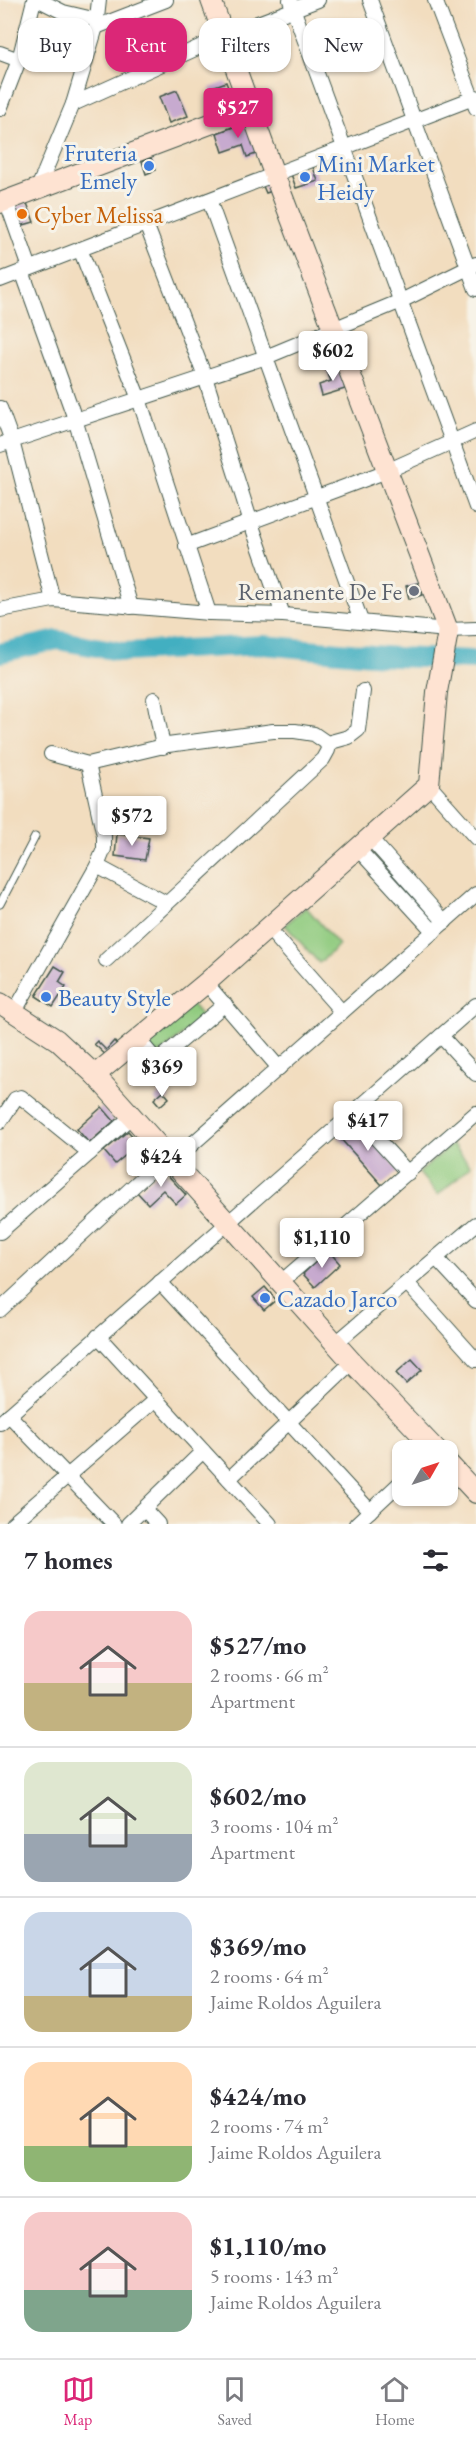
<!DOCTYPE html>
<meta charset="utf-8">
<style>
body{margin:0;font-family:"EB Garamond",serif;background:#f2f2f3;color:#2b2b33;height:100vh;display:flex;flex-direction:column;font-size:22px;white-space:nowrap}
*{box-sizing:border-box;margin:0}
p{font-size:20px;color:#7c7c81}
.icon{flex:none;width:33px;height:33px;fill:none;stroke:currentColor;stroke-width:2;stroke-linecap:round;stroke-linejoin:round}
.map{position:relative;height:1524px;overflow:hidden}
.drawer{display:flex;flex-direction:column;background:#fff;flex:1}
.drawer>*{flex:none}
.top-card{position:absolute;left:18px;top:18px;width:441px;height:54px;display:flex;gap:12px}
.needle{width:39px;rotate:51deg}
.tools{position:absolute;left:392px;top:1440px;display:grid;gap:12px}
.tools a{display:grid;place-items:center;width:66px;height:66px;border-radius:12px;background:#fff;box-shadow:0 2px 4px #0004;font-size:30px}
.price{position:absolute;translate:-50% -51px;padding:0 14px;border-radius:6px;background:#fff;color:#222;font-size:20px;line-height:39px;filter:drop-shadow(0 2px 3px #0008)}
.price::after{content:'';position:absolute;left:50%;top:36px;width:18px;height:14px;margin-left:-9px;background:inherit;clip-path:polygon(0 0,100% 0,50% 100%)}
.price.active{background:#db2777;color:#fff}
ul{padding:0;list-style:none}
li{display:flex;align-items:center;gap:18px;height:150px;padding:0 24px}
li+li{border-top:2px solid #e1e1e2}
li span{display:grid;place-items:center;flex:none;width:168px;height:120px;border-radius:18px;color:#555}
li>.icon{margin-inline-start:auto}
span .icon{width:72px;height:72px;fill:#fffc;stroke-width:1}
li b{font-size:26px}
h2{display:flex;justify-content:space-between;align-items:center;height:72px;padding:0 24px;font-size:26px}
.chip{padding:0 21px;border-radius:18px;background:#fff;box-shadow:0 2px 4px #0004;font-size:21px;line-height:54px}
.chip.active{background:#db2777;color:#fff}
.menu{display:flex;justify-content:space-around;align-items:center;height:84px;border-top:2px solid #e1e1e2;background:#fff;font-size:16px;color:#7c7c81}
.menu a{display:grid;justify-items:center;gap:3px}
.menu .active{color:#db2777}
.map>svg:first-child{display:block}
</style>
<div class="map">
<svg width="476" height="1524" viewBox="0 0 476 1524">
<rect width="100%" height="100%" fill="#f7f3e8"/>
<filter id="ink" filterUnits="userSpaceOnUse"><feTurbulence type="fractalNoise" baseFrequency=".0167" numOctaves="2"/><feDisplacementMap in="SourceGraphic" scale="12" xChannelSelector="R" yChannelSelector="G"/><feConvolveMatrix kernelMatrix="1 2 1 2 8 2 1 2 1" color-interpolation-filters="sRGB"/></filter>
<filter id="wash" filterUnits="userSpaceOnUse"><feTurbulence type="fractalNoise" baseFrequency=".008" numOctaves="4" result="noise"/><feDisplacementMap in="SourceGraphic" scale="24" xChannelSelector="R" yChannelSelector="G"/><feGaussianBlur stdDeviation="1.35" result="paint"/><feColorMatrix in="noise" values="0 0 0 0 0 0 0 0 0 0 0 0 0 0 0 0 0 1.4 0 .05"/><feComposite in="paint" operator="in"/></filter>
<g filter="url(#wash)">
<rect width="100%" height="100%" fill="#f2ddbf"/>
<g fill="#90cb7f" stroke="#58845a" stroke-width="1.5">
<polygon points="306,907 339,945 319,963 285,925"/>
<polygon points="191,1003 203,1017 156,1057 144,1044"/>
<polygon points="452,1144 471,1166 438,1195 419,1173"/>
</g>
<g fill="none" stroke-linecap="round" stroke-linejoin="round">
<polyline stroke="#43afc1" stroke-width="20" points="0,653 57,640 124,652 263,645 394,657 476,660"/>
</g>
<g id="blocks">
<g fill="#c7aacf">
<polygon points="226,82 232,98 217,105 210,88"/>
<polygon points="177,90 188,116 169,123 159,97"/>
<polygon points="247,122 259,153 247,157 243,145 223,152 217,133"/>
<polygon points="151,158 156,170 146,174 142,161"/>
<polygon points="313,167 318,181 296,188 291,174"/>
<polygon points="271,181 275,190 266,193 262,184"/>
<polygon points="27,203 34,222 20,226 14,207"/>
<polygon points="338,366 345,389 322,396 319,385 331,381 326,370"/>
<polygon points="418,583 422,595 409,599 406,586"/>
<polygon points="117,834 149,838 145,860 115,856"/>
<polygon points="55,966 65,972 59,982 66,987 53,1007 36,996"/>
<polygon points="97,1041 106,1050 114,1041 118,1046 108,1057 94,1044"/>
<polygon points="163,1091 169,1098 160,1106 154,1099"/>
<polygon points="102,1107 114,1121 89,1143 77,1129"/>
<polygon points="356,1119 399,1171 382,1185 339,1137 338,1134"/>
<polygon points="128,1131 139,1144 115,1164 104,1151"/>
<polygon points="162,1169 186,1195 176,1204 163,1190 148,1204 137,1192"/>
<polygon points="328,1250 340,1264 315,1287 303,1274"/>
<polygon points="265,1287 276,1300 264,1310 253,1297"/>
<polygon points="412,1359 422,1370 406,1384 396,1373"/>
</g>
</g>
</g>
<g filter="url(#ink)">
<use href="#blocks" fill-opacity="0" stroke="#3f5549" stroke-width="1.5"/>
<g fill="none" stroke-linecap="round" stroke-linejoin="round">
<defs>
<polyline id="lane" points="0,904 35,837"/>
<g id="street">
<polyline points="39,0 63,12 97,20"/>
<polyline points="290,0 476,507"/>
<polyline points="370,0 476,289"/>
<polyline points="435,0 476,108"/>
<polyline points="96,27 166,0"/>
<polyline points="0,53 19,60"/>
<polyline points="73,104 224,36 318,0"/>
<polyline points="0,109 19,60 34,0"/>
<polyline points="38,188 73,104 96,27 99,0"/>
<polyline points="6,200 30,268"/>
<polyline points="209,200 361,621"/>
<polyline points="146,224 205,377 251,523 283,615"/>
<polyline points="80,249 139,399 209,613"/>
<polyline points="22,271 75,419 131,607"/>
<polyline points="0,280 476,97"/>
<polyline points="0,408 12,441 53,600"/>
<polyline points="0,445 266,357 401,301 476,264"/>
<polyline points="186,546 387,471 476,431"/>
<polyline points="0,610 53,600 209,613 283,615 448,630 476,629"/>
<polyline points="154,699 163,747"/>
<polyline points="51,754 88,764 168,745 273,731 295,731 314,734 327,743 349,737 358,730 363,691"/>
<polyline points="429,785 476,838"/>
<polyline points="370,838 445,922"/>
<polyline points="358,849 434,932"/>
<polyline points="97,866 166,903"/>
<polyline points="268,928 342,1012"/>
<polyline points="106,960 323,759 328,750 327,743"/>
<polyline points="206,983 279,1068"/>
<polyline points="15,1011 97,866 104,849 104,836 88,764"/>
<polyline points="441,1036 476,1074"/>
<polyline points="138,1039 156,1060 159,1060 225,1004"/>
<polyline points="353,1113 408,1173"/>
<polyline points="0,1122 15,1099 21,1097 90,1153"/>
<polyline points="172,1162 476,894"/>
<polyline points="0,1232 132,1116"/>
<polyline points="436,1258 476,1301"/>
<polyline points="160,1282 370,1511"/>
<polyline points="281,1282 476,1113"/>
<polyline points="407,1283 476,1360"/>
<polyline points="0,1310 166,1156"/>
<polyline points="98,1336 270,1524"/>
<polyline points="336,1343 476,1224"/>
<polyline points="9,1415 114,1524"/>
<polyline points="0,1423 476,1005"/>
<polyline points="229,1479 352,1362"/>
<polyline points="144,1509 158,1524"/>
<polyline points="12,1524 156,1399"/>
<polyline points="128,1524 203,1451"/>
<polyline points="356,1524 402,1481"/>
</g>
<g id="secondary">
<polyline points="0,203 250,109"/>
<polyline points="0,1003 57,1040 95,1075 352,1362 436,1450"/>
<polyline points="95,1075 206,983 429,785 437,692 447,637 448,630 274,174 211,0"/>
<polyline points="447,1462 476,1493"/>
</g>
</defs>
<use href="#lane" stroke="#3f5549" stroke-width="9"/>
<use href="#street" stroke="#3f5549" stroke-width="16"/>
<use href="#secondary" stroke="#3f5549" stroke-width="22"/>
<use href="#lane" stroke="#fff" stroke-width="7"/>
<use href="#street" stroke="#fff" stroke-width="14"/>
<use href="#secondary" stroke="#fee3d2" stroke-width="20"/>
</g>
</g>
<g fill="#3f7fe0" stroke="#f7f3e8" stroke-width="2">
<circle cx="149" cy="166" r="6"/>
<circle cx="305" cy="177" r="6"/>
<circle cx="46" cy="997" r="6"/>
<circle cx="265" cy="1298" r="6"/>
</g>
<circle fill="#e8710a" stroke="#f7f3e8" stroke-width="2" cx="22" cy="214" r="6"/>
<circle fill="#6b7280" stroke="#f7f3e8" stroke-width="2" cx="414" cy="591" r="6"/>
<g text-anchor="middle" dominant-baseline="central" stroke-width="6" stroke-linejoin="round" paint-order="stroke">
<g font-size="24" fill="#366cbe" stroke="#f7f3e8" text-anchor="start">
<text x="137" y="152" text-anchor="end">Fruteria<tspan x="137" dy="28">Emely</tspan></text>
<text x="317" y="163">Mini Market<tspan x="317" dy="28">Heidy</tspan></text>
<text x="58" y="997">Beauty Style</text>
<text x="277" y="1298">Cazado Jarco</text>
</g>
<g font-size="24" fill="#c56008" stroke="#f7f3e8" text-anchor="start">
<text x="34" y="214">Cyber Melissa</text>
</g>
<g font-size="24" fill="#5b616d" stroke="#f7f3e8" text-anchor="end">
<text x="402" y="591">Remanente De Fe</text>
</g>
</g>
</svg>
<div class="tools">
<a><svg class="needle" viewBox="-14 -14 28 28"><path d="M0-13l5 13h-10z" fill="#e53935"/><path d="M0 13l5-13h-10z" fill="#7c7c81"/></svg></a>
</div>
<b class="price active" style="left:238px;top:139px">$527</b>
<b class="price" style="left:333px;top:382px">$602</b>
<b class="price" style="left:132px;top:847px">$572</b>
<b class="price" style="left:162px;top:1098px">$369</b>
<b class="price" style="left:368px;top:1152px">$417</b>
<b class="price" style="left:161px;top:1188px">$424</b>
<b class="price" style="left:322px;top:1269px">$1,110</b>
<div class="top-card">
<a class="chip">Buy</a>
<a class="chip active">Rent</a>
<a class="chip">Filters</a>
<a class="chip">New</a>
</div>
</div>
<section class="drawer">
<h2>7 homes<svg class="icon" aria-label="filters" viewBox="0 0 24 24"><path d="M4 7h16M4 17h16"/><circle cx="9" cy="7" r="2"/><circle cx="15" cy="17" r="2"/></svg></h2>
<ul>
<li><span style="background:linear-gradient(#f6c9c9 60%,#c2b280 0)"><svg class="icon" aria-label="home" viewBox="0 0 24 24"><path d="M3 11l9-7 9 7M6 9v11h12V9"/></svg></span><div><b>$527/mo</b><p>2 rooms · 66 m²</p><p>Apartment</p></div></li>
<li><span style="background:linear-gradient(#dfe7d0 60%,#9aa5b1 0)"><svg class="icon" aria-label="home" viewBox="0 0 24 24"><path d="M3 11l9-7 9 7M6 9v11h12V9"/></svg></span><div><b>$602/mo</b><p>3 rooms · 104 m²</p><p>Apartment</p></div></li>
<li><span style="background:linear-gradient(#c9d6e8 70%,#c2b280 0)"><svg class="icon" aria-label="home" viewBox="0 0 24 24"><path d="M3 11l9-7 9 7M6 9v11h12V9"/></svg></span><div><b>$369/mo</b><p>2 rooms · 64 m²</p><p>Jaime Roldos Aguilera</p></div></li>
<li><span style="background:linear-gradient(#ffd9b3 70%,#8fb573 0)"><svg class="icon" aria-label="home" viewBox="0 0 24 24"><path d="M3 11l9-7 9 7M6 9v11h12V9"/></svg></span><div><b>$424/mo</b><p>2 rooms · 74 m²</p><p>Jaime Roldos Aguilera</p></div></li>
<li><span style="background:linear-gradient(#f6c9c9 65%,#7fa58c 0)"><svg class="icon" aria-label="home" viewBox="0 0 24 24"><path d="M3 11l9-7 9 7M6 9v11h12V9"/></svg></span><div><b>$1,110/mo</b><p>5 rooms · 143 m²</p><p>Jaime Roldos Aguilera</p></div></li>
</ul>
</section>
<nav class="menu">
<a class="active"><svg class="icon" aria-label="map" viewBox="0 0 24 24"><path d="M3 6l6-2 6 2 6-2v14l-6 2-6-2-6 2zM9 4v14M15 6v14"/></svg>Map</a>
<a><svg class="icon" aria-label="saved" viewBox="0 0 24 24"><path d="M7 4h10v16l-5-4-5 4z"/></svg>Saved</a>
<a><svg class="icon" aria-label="home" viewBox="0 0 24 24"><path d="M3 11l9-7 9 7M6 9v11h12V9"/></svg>Home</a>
</nav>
